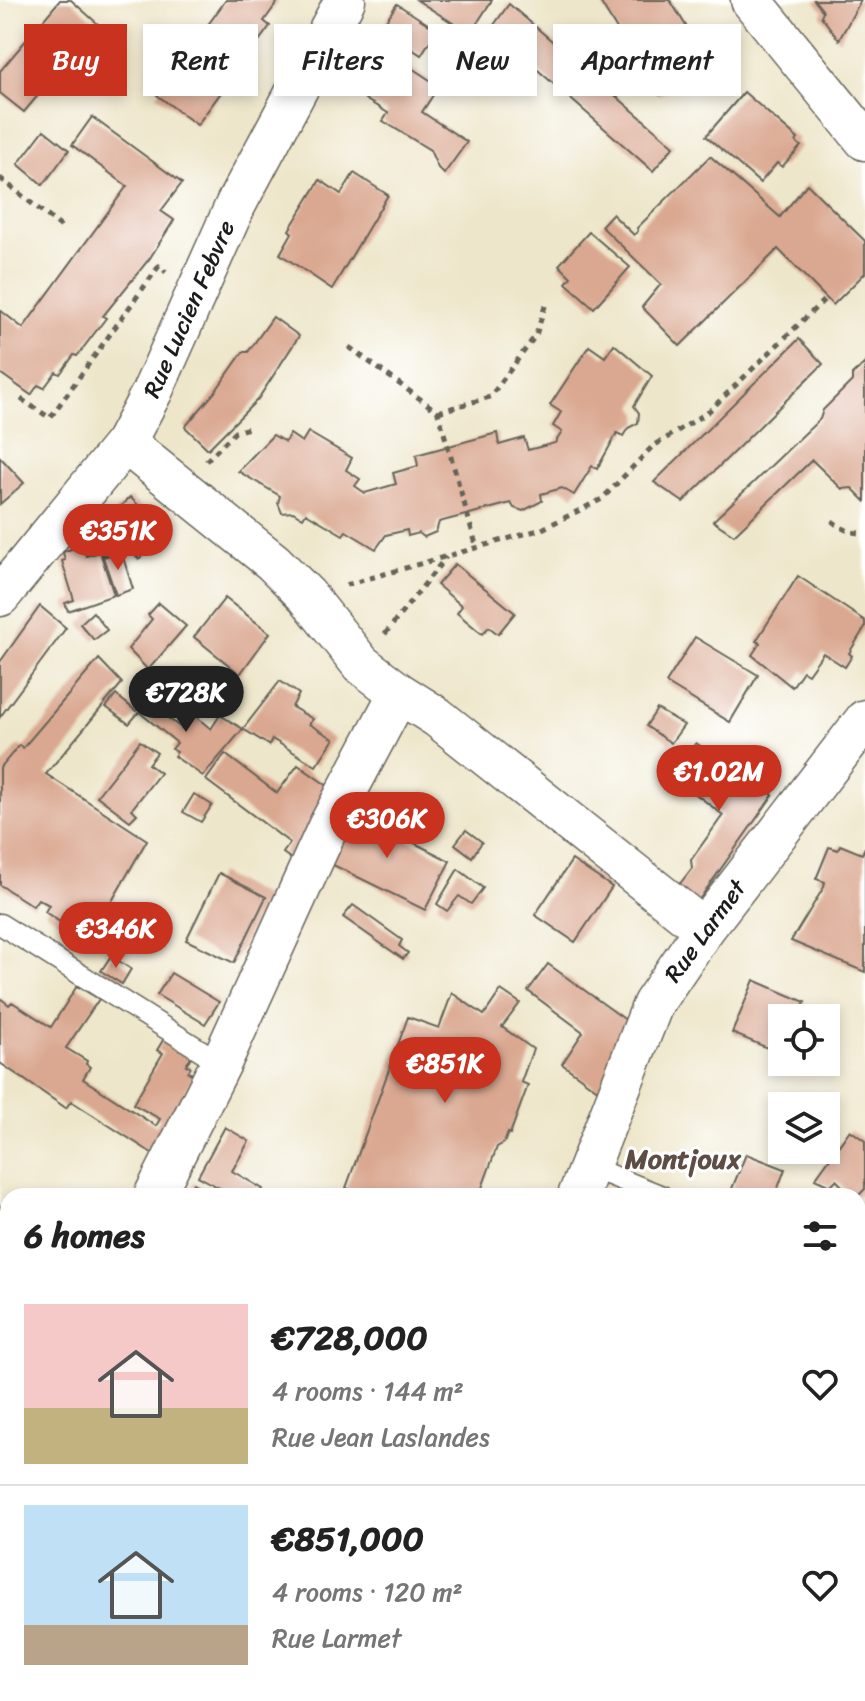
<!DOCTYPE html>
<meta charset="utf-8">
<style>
body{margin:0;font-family:Sriracha,sans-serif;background:#f2f2f2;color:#222;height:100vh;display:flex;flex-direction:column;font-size:30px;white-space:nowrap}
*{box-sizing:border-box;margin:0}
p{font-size:26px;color:#767676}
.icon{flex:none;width:44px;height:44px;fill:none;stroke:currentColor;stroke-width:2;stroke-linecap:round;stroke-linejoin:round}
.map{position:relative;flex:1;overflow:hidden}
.side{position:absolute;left:0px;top:1188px;width:866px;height:514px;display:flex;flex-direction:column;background:#fff;border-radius:24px 24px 0 0;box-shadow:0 4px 12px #0003}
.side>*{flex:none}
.banner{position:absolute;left:24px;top:24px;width:818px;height:72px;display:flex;gap:16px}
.fabs{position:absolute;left:768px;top:1004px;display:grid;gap:16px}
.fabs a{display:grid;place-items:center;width:72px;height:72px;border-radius:0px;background:#fff;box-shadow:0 4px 12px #0003;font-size:40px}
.price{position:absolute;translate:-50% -68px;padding:0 18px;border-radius:28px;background:#c8321e;color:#fff;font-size:26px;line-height:52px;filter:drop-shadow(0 2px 4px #0008)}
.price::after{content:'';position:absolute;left:50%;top:48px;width:24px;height:18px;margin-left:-12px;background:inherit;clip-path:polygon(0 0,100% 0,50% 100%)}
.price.selected{background:#222;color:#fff}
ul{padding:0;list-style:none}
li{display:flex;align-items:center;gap:24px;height:200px;padding:0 24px}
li+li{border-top:2px solid #e0e0e0}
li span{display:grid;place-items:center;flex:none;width:224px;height:160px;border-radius:0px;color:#555}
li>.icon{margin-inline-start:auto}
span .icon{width:96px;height:96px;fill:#fffc;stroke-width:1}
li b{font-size:34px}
h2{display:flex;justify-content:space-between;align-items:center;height:96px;padding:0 24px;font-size:34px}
.chip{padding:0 28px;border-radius:0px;background:#fff;box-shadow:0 4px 12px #0003;font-size:28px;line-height:72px}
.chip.selected{background:#c8321e;color:#fff}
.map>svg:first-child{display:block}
</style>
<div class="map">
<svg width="865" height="1701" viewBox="0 0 865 1701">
<rect width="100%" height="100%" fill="#fff"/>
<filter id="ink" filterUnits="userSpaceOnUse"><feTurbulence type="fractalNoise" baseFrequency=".0125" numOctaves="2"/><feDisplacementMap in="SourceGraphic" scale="16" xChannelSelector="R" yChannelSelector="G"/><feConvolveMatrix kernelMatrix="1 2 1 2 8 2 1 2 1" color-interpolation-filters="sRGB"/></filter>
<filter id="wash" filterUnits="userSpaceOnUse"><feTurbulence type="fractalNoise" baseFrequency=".006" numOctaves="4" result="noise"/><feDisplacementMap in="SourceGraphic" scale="32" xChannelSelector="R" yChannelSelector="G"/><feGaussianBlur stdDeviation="1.8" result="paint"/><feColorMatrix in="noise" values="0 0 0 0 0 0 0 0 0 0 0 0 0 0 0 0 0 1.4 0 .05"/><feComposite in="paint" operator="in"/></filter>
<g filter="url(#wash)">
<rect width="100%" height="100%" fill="#eee6ca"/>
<g id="blocks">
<g fill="#daa790">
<polygon points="60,0 71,0 98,24 24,112 0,93 0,71"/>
<polygon points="226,0 279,0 264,21 270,26 197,125 157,95"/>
<polygon points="417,0 492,0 470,34"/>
<polygon points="599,0 670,0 707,60 666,85 668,90 660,95 655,92"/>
<polygon points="814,0 861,0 839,40 821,16 823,11"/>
<polygon points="397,4 437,30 421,55 381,28"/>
<polygon points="509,4 674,146 653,171 491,29"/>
<polygon points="395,57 439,86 422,112 467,142 444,174 438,168 430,150 383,121 388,113 365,99 367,94 365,88 371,77 381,73 384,74"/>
<polygon points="744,92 798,139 796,142 801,146 782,167 777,163 760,183 706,136"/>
<polygon points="92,117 182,183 161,211 174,220 150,258 103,316 106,318 77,356 74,355 60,374 56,372 44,388 38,385 31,395 0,373 0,310 23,328 127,186 72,145"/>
<polygon points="44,130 69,150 43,185 18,164"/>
<polygon points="710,156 780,217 807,184 865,241 865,273 833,305 778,249 680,346 642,307 661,284 601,226 612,214 634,235 638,231 637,228"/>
<polygon points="354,173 388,195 332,289 280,254 292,233 289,230 320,180 341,194"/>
<polygon points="589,232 630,267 594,308 566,283 571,277 559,265"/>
<polygon points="273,317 299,336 258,399 208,449 185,427 215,392 243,352 248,352"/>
<polygon points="799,339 823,364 683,502 654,482"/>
<polygon points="614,344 652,376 634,406 639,413 638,423 628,428 623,436 617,433 597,469 592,466 574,495 562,488 541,494 542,501 523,511 514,508 511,503 439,522 436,532 424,537 419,533 408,536 407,530 386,535 376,549 346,531 343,535 306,513 303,518 293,512 282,513 278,503 280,496 238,471 273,435 285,442 290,434 302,442 308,432 352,458 346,470 360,479 355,486 365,493 396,484 393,473 418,466 416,455 497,433 499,445 524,438 528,450 555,443 562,432 553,426 561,412 550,405 589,346 605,357"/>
<polygon points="865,363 865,501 852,488 842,489 812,460 734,535 713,521 820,419 823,410 852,381 852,375"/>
<polygon points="0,457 24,483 0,504"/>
<polygon points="130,497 147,514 140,521 157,541 139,559 121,540 103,556 94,532"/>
<polygon points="82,545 86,556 100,552 114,595 68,611 65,603 74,600 62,561 65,560 63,552"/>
<polygon points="120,548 133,589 116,595 103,557 114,554 113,550"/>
<polygon points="455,564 515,613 498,634 489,627 482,634 457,613 462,606 437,585"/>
<polygon points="798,576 865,621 865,627 849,653 852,656 845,667 823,653 808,674 803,671 792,687 752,655 760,643 756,641"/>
<polygon points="225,598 270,633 240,674 194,637"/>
<polygon points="159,603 186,626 148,670 128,649 152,619 148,615"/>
<polygon points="40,606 66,628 0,717 0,662"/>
<polygon points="93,612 107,630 94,640 80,624"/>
<polygon points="695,637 758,675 730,722 666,683"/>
<polygon points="99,659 122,683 46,774 147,840 93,934 67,917 63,924 45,912 49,905 38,899 33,906 0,885 0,768 19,745 23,748"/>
<polygon points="280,681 299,694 292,707 313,719 309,724 334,739 316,766 272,739 269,745 243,729"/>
<polygon points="116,695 136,711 144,700 184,730 195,716 211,729 220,715 243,729 203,776 174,756 177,752 172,749 177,743 139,712 129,724 106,707"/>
<polygon points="657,709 684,725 671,743 646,726"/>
<polygon points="140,741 157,753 148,764 160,773 132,809 137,814 130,821 97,796"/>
<polygon points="696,743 725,763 728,760 773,795 696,904 676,889 692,868 691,860 723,815 676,779 674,770"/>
<polygon points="225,754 277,793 298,765 332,789 298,864 283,853 290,843 206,780"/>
<polygon points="194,794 212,805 201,822 183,812"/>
<polygon points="349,810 450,861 425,910 325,861"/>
<polygon points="466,830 482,842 472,857 455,844"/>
<polygon points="840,845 862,854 865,847 865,972 791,941 824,887 825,882 816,879 829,847 838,850"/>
<polygon points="572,860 612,887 575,942 535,915"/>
<polygon points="458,869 483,888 471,904 459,896 447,911 437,904"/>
<polygon points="219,873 266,897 234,963 186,940"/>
<polygon points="353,905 402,940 399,946 408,953 403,959 343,917"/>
<polygon points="111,956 131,969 122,984 101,971"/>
<polygon points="548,964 630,1023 599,1091 562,1064 583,1032 528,991"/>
<polygon points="171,973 219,1002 205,1024 157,995"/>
<polygon points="754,980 805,1002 799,1018 782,1018 782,1054 732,1033"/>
<polygon points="77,986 99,999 66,1048 87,1061 86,1064 90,1067 83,1079 156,1126 160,1119 133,1104 163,1053 157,1050 165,1037 192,1055 186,1065 191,1067 188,1072 194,1075 155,1155 71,1101 66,1108 0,1063 0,998 9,1005 12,1002 51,1027"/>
<polygon points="501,990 520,1003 502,1027 533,1049 521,1082 528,1085 510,1134 508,1133 504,1143 497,1147 479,1196 366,1196 346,1188 408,1017 439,1028 452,993 484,1015"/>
<polygon points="225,1127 249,1141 232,1171 263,1189 259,1196 234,1196 198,1176"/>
<polygon points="850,1130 865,1141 865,1189 858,1196 852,1196 836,1180 830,1186 815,1179"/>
<polygon points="746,1154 785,1169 775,1196 729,1196"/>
<polygon points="194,1183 216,1196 186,1196"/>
<polygon points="0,1206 8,1212 8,1285 0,1279"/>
<polygon points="858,1233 865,1236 865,1265 858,1262"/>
<polygon points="865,1557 865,1701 846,1701 835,1694 858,1694 858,1567"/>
<polygon points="0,1664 8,1670 8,1696 5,1701 0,1701"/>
<polygon points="363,1694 548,1694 560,1701 358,1701"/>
</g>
</g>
</g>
<g filter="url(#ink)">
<use href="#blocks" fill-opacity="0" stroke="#666359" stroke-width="2"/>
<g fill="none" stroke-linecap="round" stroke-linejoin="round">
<defs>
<g id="lane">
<polyline points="0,924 221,1063"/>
<polyline points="590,1167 662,1196"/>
<polyline points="858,1275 865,1278"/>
</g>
<g id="street">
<polyline points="751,0 865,140"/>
<polyline points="125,443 273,562 307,596 361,664 399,693 437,717 704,929"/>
<polyline points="0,596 125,443 152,392 236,204 345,0"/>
<polyline points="154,1196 221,1063 328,827 399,693"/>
<polyline points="578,1196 653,1004 704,929 865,720"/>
<polyline points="0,1485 8,1473"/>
<polyline points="295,1701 301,1694"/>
</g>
<g id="secondary">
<polyline points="0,1586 8,1591"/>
<polyline points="172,1694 183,1701"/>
</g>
</defs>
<use href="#lane" stroke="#666359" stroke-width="23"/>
<use href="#street" stroke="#666359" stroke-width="43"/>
<use href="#secondary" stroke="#666359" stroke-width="47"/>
<g stroke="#666359" stroke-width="5" stroke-dasharray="6 6" stroke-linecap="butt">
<polyline points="0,178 64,229"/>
<polyline points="349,347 438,412 477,548"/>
<polyline points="21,399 50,418 159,266 166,272"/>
<polyline points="438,412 490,397 536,335 546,303"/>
<polyline points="206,461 235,432 252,427"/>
<path d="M832 521C842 529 852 534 865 533"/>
<polyline points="346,585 542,529 602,499 652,447 708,412 826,298"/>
<polyline points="385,634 446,557"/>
<polyline points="87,945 130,926"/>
<polyline points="823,1694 834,1701"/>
</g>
<use href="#lane" stroke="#fff" stroke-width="20"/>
<use href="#street" stroke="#fff" stroke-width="40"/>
<use href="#secondary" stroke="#fff" stroke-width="44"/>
</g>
</g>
<g text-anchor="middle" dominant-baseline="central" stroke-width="6" stroke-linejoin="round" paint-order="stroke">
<g font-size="24" fill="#1c1c1c" stroke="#fff">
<text transform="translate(189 309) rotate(-66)">Rue Lucien Febvre</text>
<text transform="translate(705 931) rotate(-54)">Rue Larmet</text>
</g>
<g font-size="28" font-weight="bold" fill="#5e4d45" stroke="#fff">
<text x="683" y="1158">Montjoux</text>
</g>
</g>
</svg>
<div class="fabs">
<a><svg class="icon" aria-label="locate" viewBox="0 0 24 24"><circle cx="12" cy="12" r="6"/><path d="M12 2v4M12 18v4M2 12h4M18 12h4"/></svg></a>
<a><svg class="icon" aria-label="layers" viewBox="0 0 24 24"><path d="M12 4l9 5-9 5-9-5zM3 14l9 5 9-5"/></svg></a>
</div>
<b class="price" style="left:118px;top:572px">€351K</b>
<b class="price selected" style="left:186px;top:734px">€728K</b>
<b class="price" style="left:719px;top:813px">€1.02M</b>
<b class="price" style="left:387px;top:860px">€306K</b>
<b class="price" style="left:116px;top:970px">€346K</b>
<b class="price" style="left:445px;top:1105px">€851K</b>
<div class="banner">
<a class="chip selected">Buy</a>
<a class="chip">Rent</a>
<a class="chip">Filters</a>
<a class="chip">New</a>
<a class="chip">Apartment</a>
</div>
<section class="side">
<h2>6 homes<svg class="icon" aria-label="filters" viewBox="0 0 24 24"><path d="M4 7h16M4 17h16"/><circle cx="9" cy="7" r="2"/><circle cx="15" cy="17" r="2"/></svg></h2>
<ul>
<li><span style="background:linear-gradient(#f6c9c9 65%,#c2b280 0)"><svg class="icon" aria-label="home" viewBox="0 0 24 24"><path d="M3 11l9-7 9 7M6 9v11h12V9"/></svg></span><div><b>€728,000</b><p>4 rooms · 144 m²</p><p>Rue Jean Laslandes</p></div><svg class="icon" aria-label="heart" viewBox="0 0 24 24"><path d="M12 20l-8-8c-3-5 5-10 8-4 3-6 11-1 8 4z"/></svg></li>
<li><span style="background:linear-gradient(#bfe0f5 75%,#b9a48a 0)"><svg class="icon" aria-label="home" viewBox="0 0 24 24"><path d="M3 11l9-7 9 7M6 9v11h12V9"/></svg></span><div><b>€851,000</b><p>4 rooms · 120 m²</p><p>Rue Larmet</p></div><svg class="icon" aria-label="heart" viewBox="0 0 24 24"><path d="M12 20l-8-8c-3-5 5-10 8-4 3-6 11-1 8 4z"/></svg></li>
</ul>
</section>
</div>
